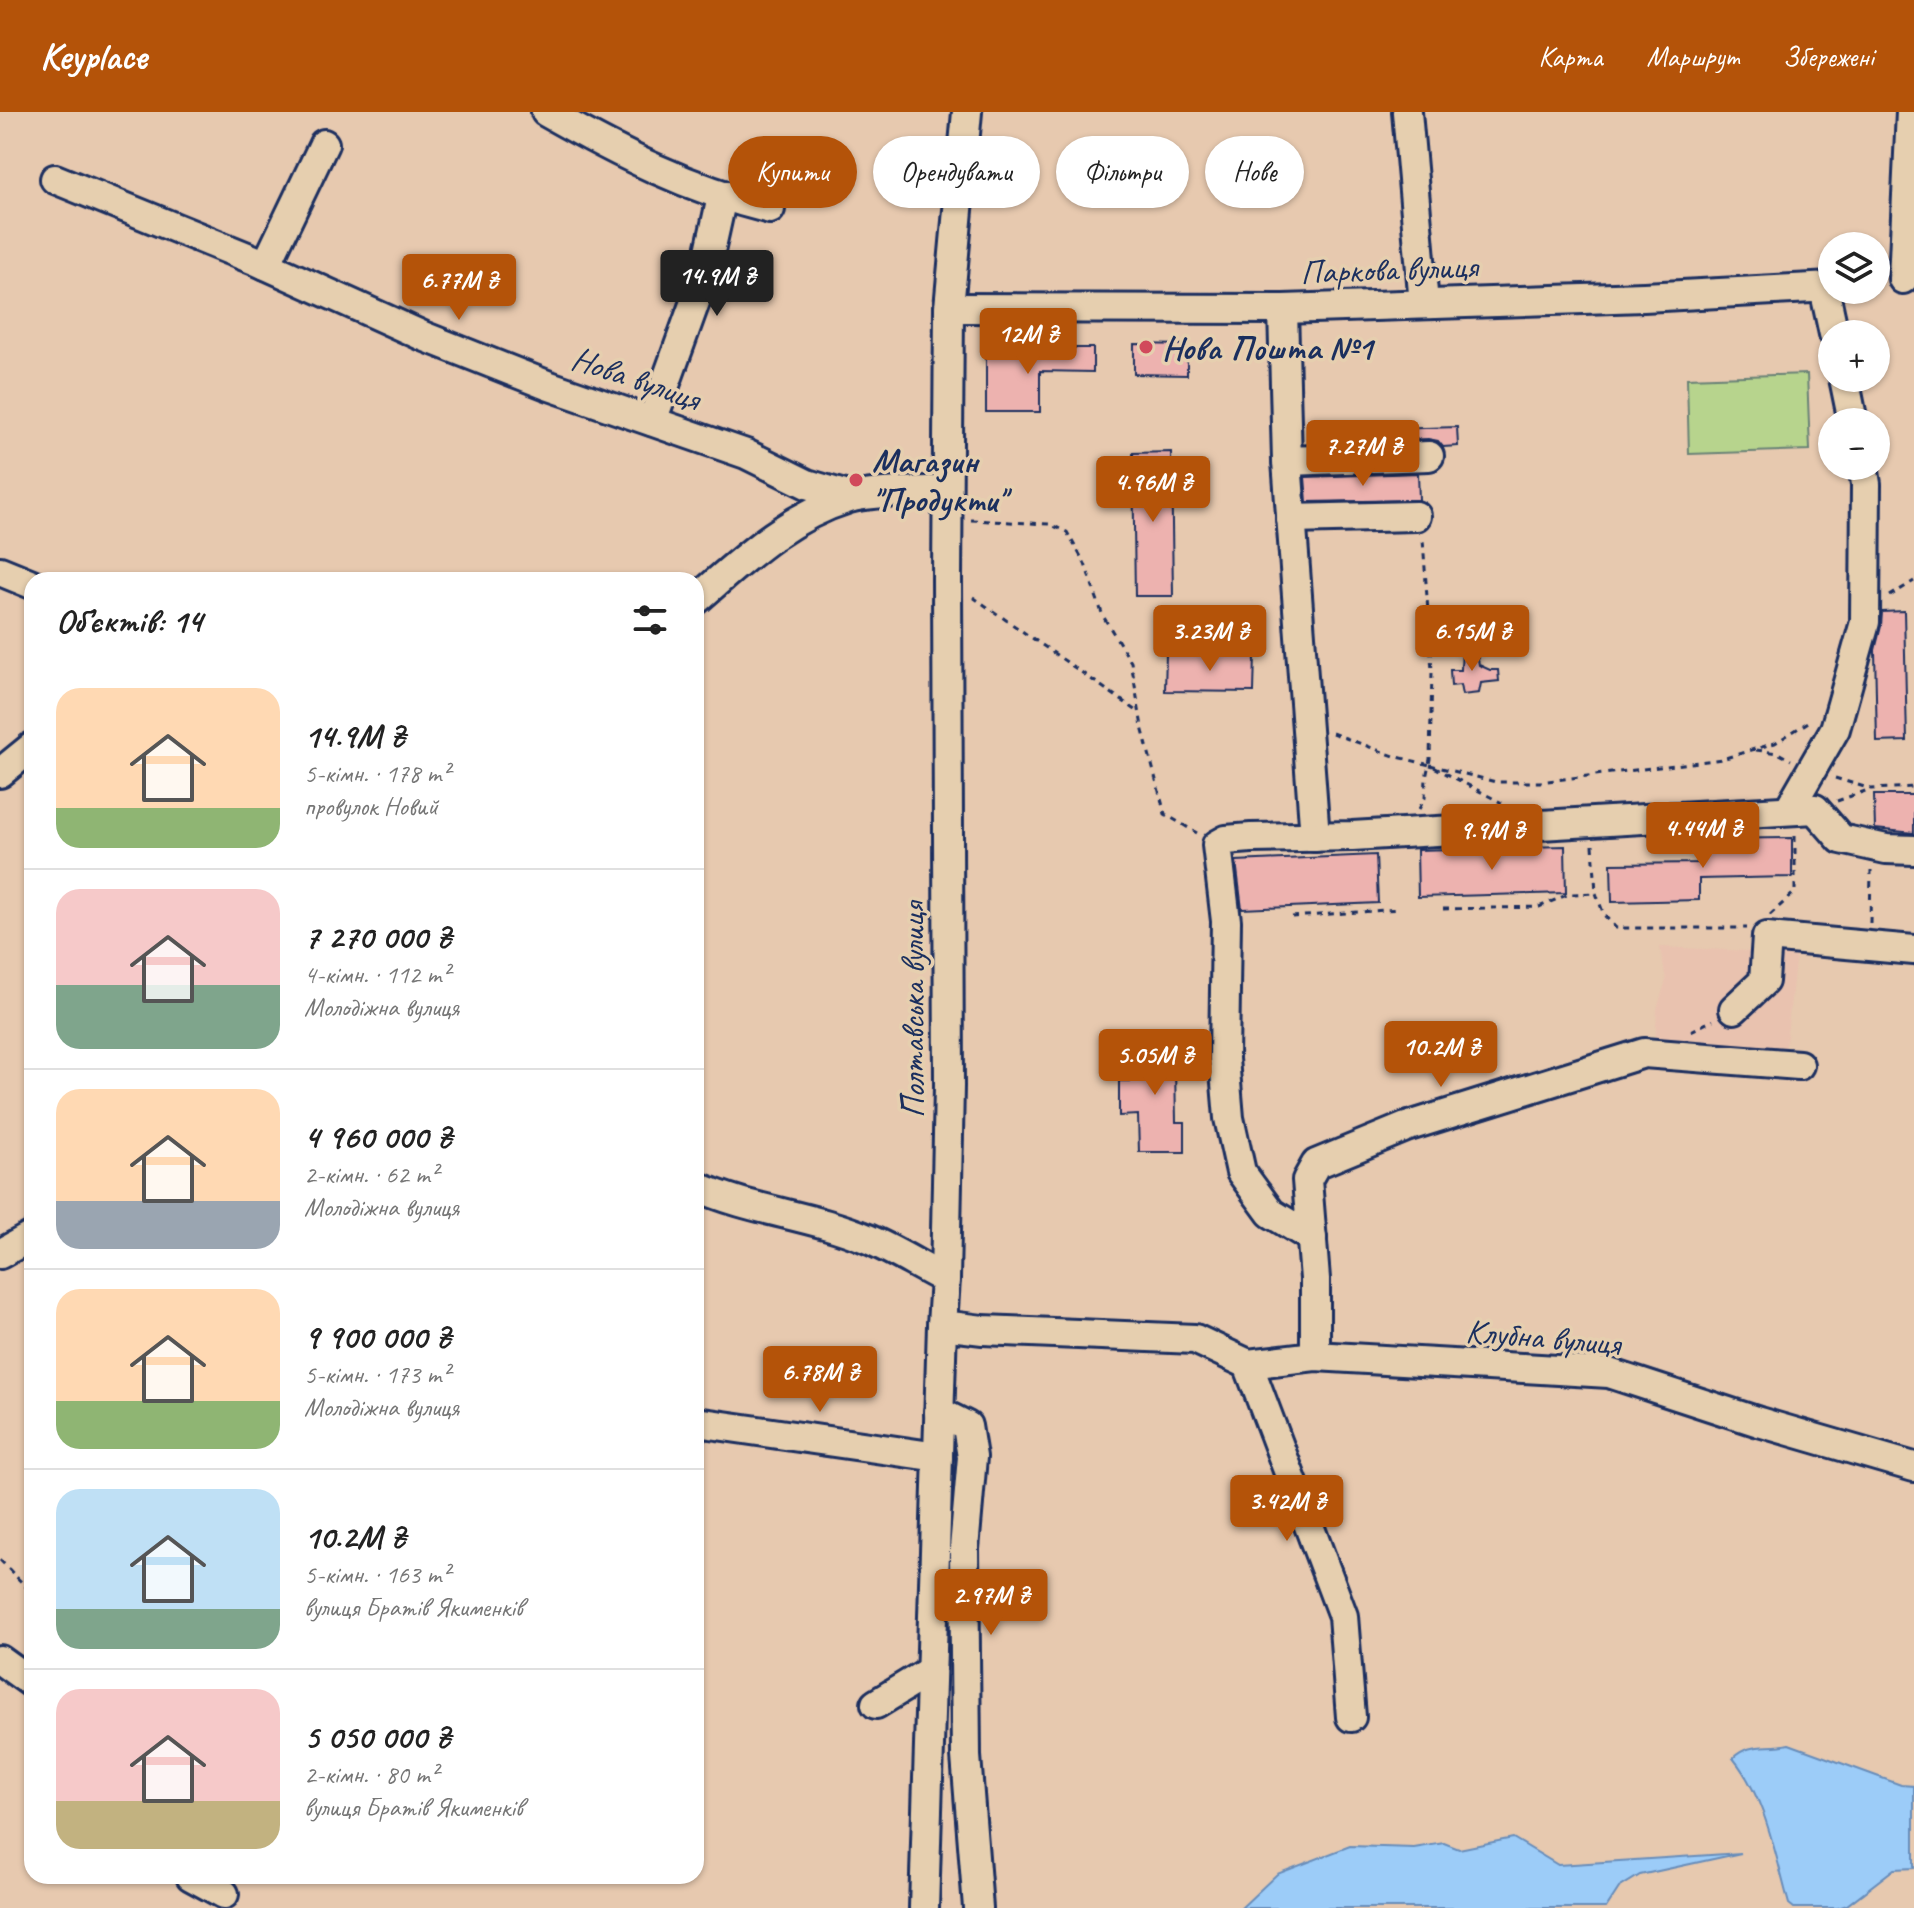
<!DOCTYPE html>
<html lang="uk">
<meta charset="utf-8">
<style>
body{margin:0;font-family:Caveat,sans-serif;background:#f6f6f6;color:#222;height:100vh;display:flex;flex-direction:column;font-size:30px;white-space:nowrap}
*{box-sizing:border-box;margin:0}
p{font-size:26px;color:#767676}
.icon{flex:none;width:44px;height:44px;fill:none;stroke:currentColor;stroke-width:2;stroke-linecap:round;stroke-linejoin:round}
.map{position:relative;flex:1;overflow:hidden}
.drawer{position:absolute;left:24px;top:460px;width:680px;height:1312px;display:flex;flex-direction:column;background:#fff;border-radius:24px;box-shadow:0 2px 6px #0004}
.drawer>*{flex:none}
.top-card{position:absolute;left:728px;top:24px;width:760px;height:72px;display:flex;gap:16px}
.fabs{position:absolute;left:1818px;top:120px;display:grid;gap:16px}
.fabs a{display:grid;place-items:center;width:72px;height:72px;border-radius:50%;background:#fff;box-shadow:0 2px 6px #0004;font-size:40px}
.price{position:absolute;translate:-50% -68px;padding:0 18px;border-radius:8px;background:#b45309;color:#fff;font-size:26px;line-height:52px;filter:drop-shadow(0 2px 4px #0008)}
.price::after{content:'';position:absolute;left:50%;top:48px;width:24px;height:18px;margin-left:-12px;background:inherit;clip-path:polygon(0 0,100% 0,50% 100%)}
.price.active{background:#222;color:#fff}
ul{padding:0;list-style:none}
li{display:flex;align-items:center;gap:24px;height:200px;padding:0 32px}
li+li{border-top:2px solid #e0e0e0}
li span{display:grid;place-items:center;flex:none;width:224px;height:160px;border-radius:24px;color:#555}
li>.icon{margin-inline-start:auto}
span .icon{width:96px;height:96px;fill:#fffc;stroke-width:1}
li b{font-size:34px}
h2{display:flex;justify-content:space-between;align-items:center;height:96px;padding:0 32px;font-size:34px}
.tag{padding:0 28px;border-radius:36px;background:#fff;box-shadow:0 2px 6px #0004;font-size:28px;line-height:72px}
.tag.active{background:#b45309;color:#fff}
header{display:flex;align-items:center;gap:48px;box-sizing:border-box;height:112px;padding:0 40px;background:#b45309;color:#fff}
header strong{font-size:38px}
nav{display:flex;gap:44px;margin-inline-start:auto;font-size:28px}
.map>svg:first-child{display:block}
</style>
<header>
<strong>Keyplace</strong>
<nav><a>Карта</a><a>Маршрут</a><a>Збережені</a></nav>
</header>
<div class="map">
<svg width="1914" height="1796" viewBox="0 0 1914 1796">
<rect width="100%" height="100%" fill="#e7c9af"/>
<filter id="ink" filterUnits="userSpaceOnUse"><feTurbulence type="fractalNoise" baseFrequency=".0125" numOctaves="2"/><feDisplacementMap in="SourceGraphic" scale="16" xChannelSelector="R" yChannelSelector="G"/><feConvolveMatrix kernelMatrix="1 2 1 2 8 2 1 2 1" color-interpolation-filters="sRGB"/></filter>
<g filter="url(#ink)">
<polygon fill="#e9c2af" points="1660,835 1796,841 1785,942 1655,933 1657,897 1666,868"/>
<polygon fill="#b7d48d" stroke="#698276" stroke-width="2" points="1807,262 1810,338 1689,342 1687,266"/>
<g fill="#9cccf8" stroke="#688dba" stroke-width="2">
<path d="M1789 1632 1901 1673 1914 1674V1756L1894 1757 1847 1793 1838 1796H1794L1789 1792C1775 1742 1766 1687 1733 1646 1748 1630 1769 1637 1789 1632Z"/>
<polygon points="1513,1726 1558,1753 1741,1741 1640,1763 1619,1776 1606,1796 1241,1796 1277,1762 1350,1734 1414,1736 1444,1731 1459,1737"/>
</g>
<g fill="#edb2af" stroke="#1b2f5e" stroke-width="2">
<polygon points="1134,232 1187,233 1187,263 1134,262"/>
<polygon points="1046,236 1093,236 1093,260 1040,259 1040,300 986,300 986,239 1046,239"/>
<polygon points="1457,315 1458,334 1443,335 1438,329 1428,327 1326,331 1326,319"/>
<polygon points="1171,340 1173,484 1135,484 1133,341"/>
<polygon points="1418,361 1419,388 1307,390 1305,365"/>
<polygon points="1904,499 1907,629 1877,630 1875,538 1881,514 1882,500"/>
<polygon points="1476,534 1479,553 1490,558 1498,558 1499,569 1481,571 1479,581 1462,583 1460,573 1451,574 1450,558 1461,558 1462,535"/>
<polygon points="1166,541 1255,543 1254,580 1165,579"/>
<polygon points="1874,683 1914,683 1914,721 1875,717"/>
<polygon points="1792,726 1792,765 1699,767 1699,788 1612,790 1611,752 1699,751 1698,727"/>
<polygon points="1565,734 1566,781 1418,785 1417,738"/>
<polygon points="1376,743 1378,791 1242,797 1236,749"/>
<polygon points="1184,929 1184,954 1175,954 1176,1010 1185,1010 1185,1040 1139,1040 1138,1003 1119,1004 1119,969 1138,969 1137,930"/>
</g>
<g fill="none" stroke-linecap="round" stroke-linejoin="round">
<defs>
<g id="minor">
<path d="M546 0C620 42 687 76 770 97"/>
<polyline points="1407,0 1424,192"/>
<polyline points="55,67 257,149 423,224 547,273 746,342 807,372 851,385"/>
<polyline points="266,153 324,32"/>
<polyline points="1903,167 1911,0"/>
<polyline points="1824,176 1834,222"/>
<polyline points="949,196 1283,197 1644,185 1832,175"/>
<polyline points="1283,197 1287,349 1315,725"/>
<polyline points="1844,266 1853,310"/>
<polyline points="652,309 705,162 722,85"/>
<polyline points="1287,349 1429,344"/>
<polyline points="1291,407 1416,404"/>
<polyline points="0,459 32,472"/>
<path d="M696 488C743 447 787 405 849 386 873 379 921 380 947 378"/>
<polyline points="0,661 32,635"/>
<polyline points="1789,697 1835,617 1865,510 1866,372 1863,354"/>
<polyline points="1734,897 1764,869 1767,825 1914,838"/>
<path d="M696 1074C751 1099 812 1103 868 1127 894 1138 919 1154 945 1167"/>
<polyline points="1312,1126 1271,1101 1241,1060 1229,1006 1224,947 1226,809 1217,733 1226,728 1251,726 1352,724 1815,697 1841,727 1886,737 1914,738"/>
<polyline points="0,1142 32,1124"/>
<polyline points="942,1213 983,1218 1195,1227 1248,1252 1315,1244 1609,1261 1759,1310 1914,1355"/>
<polyline points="1315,1244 1315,1167 1307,1068 1316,1052 1406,1015 1644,941 1799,953"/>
<polyline points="1248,1252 1343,1504 1351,1605"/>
<polyline points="939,1300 967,1314 972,1345 964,1437 966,1644 978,1796"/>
<polyline points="696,1310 938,1345"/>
<polyline points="0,1548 32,1571"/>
<polyline points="876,1592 930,1559"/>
<polyline points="191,1764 224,1782"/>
<polyline points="924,1796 942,1213 945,1167 949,974 947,467 949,196 967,0"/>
</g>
</defs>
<use href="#minor" stroke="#1b2f5e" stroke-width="34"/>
<g stroke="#1b2f5e" stroke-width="3" stroke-dasharray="6 6" stroke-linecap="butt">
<polyline points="971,408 1049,412 1067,420 1085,452 1103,504 1131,550 1142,615 1165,702 1197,721"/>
<polyline points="1890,484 1914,469"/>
<polyline points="973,485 1140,601"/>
<polyline points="1332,621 1394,644 1430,653 1502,691"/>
<polyline points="1756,638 1778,641 1791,648"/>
<polyline points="1430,653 1496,670 1540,670 1722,647 1775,631 1813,607"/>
<polyline points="1835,666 1871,677 1914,675"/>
<polyline points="1837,689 1868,678"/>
<polyline points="1419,697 1425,686 1426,666 1430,647 1432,559 1423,427"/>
<polyline points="1593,733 1596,781"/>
<polyline points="1443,797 1539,795 1569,782 1596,781 1604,803 1616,816 1747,816"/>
<polyline points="1770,803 1795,780 1795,721"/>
<polyline points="1292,805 1399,797"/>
<polyline points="1870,811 1871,758"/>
<polyline points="1691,919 1713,908"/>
<polyline points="0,1448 32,1481"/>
</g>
<use href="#minor" stroke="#e6cfaf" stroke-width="28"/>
</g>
</g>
<g fill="#d1495b" stroke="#e6cfaf" stroke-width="3">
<circle cx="1146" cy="235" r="8"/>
<circle cx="856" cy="368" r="8"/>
</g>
<g text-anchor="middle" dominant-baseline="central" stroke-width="7" stroke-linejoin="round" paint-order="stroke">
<g font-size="34" fill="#1b2f5e" stroke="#e6cfaf">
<text transform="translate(1389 157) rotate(-2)">Паркова вулиця</text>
<text transform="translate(636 266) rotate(19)">Нова вулиця</text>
<text transform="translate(912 898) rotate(-90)">Полтавська вулиця</text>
<text transform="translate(1543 1225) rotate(5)">Клубна вулиця</text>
</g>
<g font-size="34" font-weight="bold" fill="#1b2f5e" stroke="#e6cfaf" text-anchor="start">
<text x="1162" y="235">Нова Пошта №1</text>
<text x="872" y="348">Магазин<tspan x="872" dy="39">"Продукти"</tspan></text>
</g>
</g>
</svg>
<div class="fabs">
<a><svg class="icon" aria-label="layers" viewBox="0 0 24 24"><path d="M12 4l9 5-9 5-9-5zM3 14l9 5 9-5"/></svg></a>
<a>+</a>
<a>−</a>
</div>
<b class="price active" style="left:717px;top:206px">14.9M ₴</b>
<b class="price" style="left:459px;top:210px">6.77M ₴</b>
<b class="price" style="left:1028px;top:264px">12M ₴</b>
<b class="price" style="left:1363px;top:376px">7.27M ₴</b>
<b class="price" style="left:1153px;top:412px">4.96M ₴</b>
<b class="price" style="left:1210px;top:561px">3.23M ₴</b>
<b class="price" style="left:1472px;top:561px">6.15M ₴</b>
<b class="price" style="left:1703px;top:758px">4.44M ₴</b>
<b class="price" style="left:1492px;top:760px">9.9M ₴</b>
<b class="price" style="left:1441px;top:977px">10.2M ₴</b>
<b class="price" style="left:1155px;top:985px">5.05M ₴</b>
<b class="price" style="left:820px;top:1302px">6.78M ₴</b>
<b class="price" style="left:1287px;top:1431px">3.42M ₴</b>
<b class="price" style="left:991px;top:1525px">2.97M ₴</b>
<div class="top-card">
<a class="tag active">Купити</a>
<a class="tag">Орендувати</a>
<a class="tag">Фільтри</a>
<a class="tag">Нове</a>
</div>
<section class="drawer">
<h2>Об’єктів: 14<svg class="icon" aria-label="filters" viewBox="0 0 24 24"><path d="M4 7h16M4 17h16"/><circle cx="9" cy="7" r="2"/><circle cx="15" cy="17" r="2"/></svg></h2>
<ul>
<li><span style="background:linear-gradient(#ffd9b3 75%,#8fb573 0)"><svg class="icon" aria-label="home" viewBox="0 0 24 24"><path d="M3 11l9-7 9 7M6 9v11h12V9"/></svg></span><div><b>14.9M ₴</b><p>5-кімн. · 178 m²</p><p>провулок Новий</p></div></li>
<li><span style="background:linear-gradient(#f6c9c9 60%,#7fa58c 0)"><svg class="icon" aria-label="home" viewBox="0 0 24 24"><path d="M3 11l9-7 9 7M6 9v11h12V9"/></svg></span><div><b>7 270 000 ₴</b><p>4-кімн. · 112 m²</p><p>Молодіжна вулиця</p></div></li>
<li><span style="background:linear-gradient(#ffd9b3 70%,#9aa5b1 0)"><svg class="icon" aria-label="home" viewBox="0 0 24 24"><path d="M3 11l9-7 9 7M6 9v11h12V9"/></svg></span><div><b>4 960 000 ₴</b><p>2-кімн. · 62 m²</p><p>Молодіжна вулиця</p></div></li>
<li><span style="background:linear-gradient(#ffd9b3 70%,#8fb573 0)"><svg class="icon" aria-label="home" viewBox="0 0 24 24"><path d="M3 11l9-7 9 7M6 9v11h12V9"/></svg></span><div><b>9 900 000 ₴</b><p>5-кімн. · 173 m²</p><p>Молодіжна вулиця</p></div></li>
<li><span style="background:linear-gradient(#bfe0f5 75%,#7fa58c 0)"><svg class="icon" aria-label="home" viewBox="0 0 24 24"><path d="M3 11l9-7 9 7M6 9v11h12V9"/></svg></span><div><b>10.2M ₴</b><p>5-кімн. · 163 m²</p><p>вулиця Братів Якименків</p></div></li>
<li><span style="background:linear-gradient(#f6c9c9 70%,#c2b280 0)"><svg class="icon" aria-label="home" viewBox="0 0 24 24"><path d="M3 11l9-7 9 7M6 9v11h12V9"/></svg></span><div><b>5 050 000 ₴</b><p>2-кімн. · 80 m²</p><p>вулиця Братів Якименків</p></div></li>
</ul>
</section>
</div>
